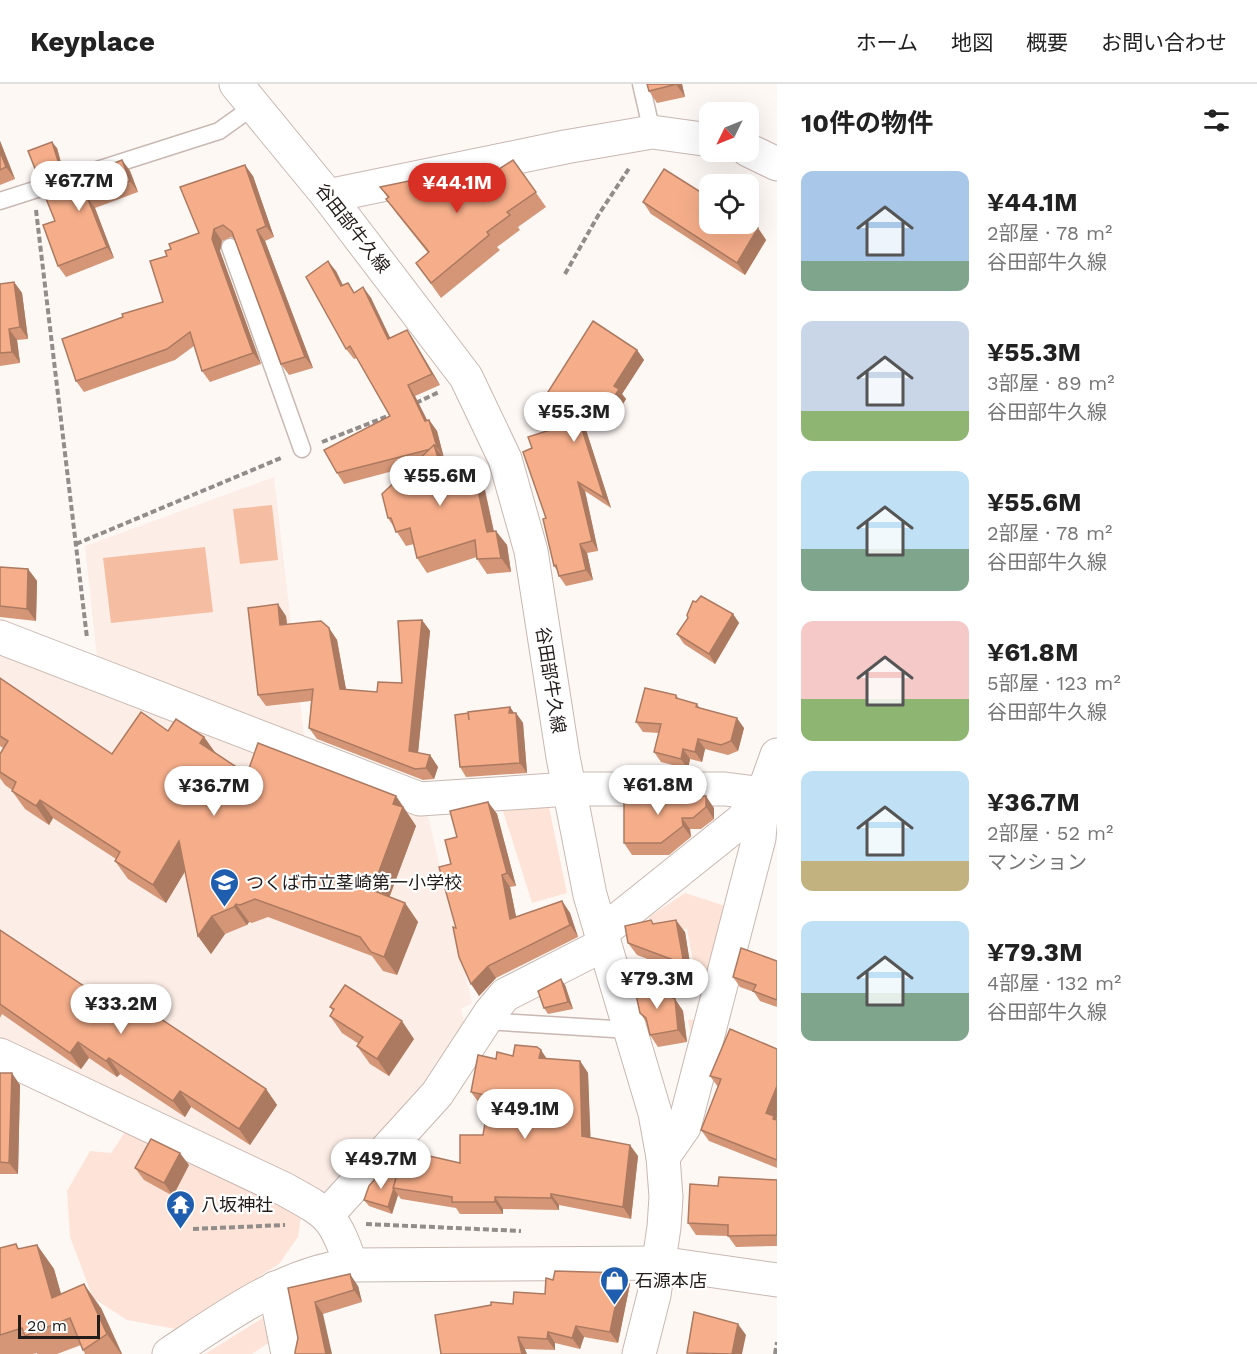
<!DOCTYPE html>
<html lang="ja">
<meta charset="utf-8">
<style>
body{margin:0;font-family:"Work Sans","Noto Sans JP",sans-serif;background:#f2f2f2;color:#222;height:100vh;display:flex;flex-direction:column;font-size:22px;white-space:nowrap}
*{box-sizing:border-box;margin:0}
p{font-size:20px;color:#767676}
.icon{flex:none;width:33px;height:33px;fill:none;stroke:currentColor;stroke-width:2;stroke-linecap:round;stroke-linejoin:round}
.map{position:relative;flex:1;overflow:hidden}
.drawer{display:flex;flex-direction:column;background:#fff;width:480px}
.drawer>*{flex:none}
.needle{width:39px;rotate:227deg}
.fabs{position:absolute;left:699px;top:18px;display:grid;gap:12px}
.fabs a{display:grid;place-items:center;width:60px;height:60px;border-radius:12px;background:#fff;box-shadow:0 6px 24px #0002;font-size:30px}
.scale{position:absolute;left:18px;bottom:15px;width:82px;box-sizing:border-box;padding-left:6px;border:3px solid #221c1a;border-top:0;font-size:16px;line-height:21px;white-space:nowrap;color:#221c1a;-webkit-text-stroke:4px #fff;paint-order:stroke}
.price{position:absolute;translate:-50% -51px;padding:0 14px;border-radius:21px;background:#fff;color:#222;font-size:20px;line-height:39px;filter:drop-shadow(0 2px 3px #0008)}
.price::after{content:'';position:absolute;left:50%;top:36px;width:18px;height:14px;margin-left:-9px;background:inherit;clip-path:polygon(0 0,100% 0,50% 100%)}
.price.active{background:#d93025;color:#fff}
ul{padding:0;list-style:none}
li{display:flex;align-items:center;gap:18px;height:150px;padding:0 24px}
li span{display:grid;place-items:center;flex:none;width:168px;height:120px;border-radius:12px;color:#555}
li>.icon{margin-inline-start:auto}
span .icon{width:72px;height:72px;fill:#fffc;stroke-width:1}
li b{font-size:26px}
h2{display:flex;justify-content:space-between;align-items:center;height:72px;padding:0 24px;font-size:26px}
header{display:flex;align-items:center;gap:36px;box-sizing:border-box;height:84px;padding:0 30px;background:#fff;border-bottom:2px solid #e0e0e0}
header strong{font-size:28px}
nav{display:flex;gap:33px;margin-inline-start:auto;font-size:21px}
main{display:flex;flex:1;min-height:0}
.map>svg:first-child{display:block}
</style>
<header>
<strong>Keyplace</strong>
<nav><a>ホーム</a><a>地図</a><a>概要</a><a>お問い合わせ</a></nav>
</header>
<main>
<div class="map">
<svg width="777" height="1270" viewBox="0 0 777 1270">
<rect width="100%" height="100%" fill="#fef8f5"/>
<polygon fill="#fcede6" points="274,393 305,660 427,727 472,919 461,925 467,949 413,1022 326,1113 279,1087 0,955 0,563 100,601 85,462"/>
<g fill="#fee4d8">
<polygon points="549,723 567,809 532,819 503,727"/>
<polygon points="685,809 732,824 698,958 693,959 688,936 701,935 703,931 687,845 650,846 649,833"/>
<polygon points="127,1045 190,1073 301,1133 298,1153 279,1180 176,1245 127,1236 93,1214 70,1153 67,1107 90,1067 111,1069"/>
<polygon points="267,1231 273,1256 252,1270 205,1270"/>
</g>
<g fill="#f5bea3">
<polygon points="272,421 278,476 240,480 233,425"/>
<polygon points="205,463 213,528 111,539 103,474"/>
</g>
<g fill="none" stroke-linecap="round" stroke-linejoin="round">
<defs>
<g id="lane">
<polyline points="641,0 652,48"/>
<polyline points="0,117 219,47 254,22"/>
<polyline points="230,163 302,365"/>
<polyline points="485,937 629,946"/>
</g>
<g id="street">
<polyline points="748,66 777,80"/>
<polyline points="328,112 565,63 652,48 710,56"/>
<polyline points="0,553 420,715 569,705 725,705 763,710 777,723"/>
<polyline points="601,849 741,737 763,710"/>
<path d="M0 971 284 1105C329 1130 334 1131 351 1181"/>
<polyline points="663,1073 684,1043 759,754 763,710 777,671"/>
<polyline points="328,1130 437,1010 490,929 505,911 603,861"/>
<polyline points="275,1204 288,1270"/>
</g>
<g id="secondary">
<polyline points="236,0 328,112 466,293 505,375 531,467 563,673 590,811 655,1029 663,1073 666,1113 664,1143 654,1211 639,1270"/>
<path d="M169 1270C225 1233 282 1190 351 1181L659 1179 777 1196"/>
</g>
</defs>
<use href="#lane" stroke="#c8b8b1" stroke-width="19"/>
<use href="#street" stroke="#c8b8b1" stroke-width="35"/>
<use href="#secondary" stroke="#c8b8b1" stroke-width="35"/>
<g stroke="#928c8a" stroke-width="4" stroke-dasharray="6 3" stroke-linecap="butt">
<polyline points="36,126 87,554"/>
<polyline points="565,190 599,130 630,83"/>
<polyline points="416,319 439,308"/>
<polyline points="322,358 393,330"/>
<polyline points="76,460 281,374"/>
<polyline points="366,1140 521,1147"/>
<polyline points="193,1145 285,1141"/>
<polyline points="775,1270 777,1258"/>
</g>
<use href="#lane" stroke="#fff" stroke-width="16"/>
<use href="#street" stroke="#fff" stroke-width="33"/>
<use href="#secondary" stroke="#fff" stroke-width="33"/>
</g>
<g fill="#d49677">
<polygon points="647,0 682,0 685,13 657,19 649,7"/>
<polygon points="0,57 15,95 0,101"/>
<polygon points="57,64 63,86 41,93 36,87"/>
<polygon points="122,76 130,87 138,108 95,124 114,174 66,193 58,182 55,137 80,92"/>
<polygon points="513,76 546,123 518,143 520,146 497,163 500,166 441,214 416,179 428,169 397,130 386,115 388,114 380,103 448,115 484,95"/>
<polygon points="253,92 274,153 265,157 313,284 289,291 281,280 235,155 231,153 222,157 220,167 261,280 210,298 202,287 194,262 175,276 84,308 76,297 123,233 163,218 167,172 171,165 199,149"/>
<polygon points="643,118 758,144 766,156 745,191 651,130"/>
<polygon points="336,187 343,201 355,209 363,203 371,214 390,254 407,246 414,257 440,301 415,312 427,336 429,336 437,347 445,379 471,374 481,388 494,447 507,461 511,488 487,490 477,475 477,473 427,489 417,474 414,460 406,462 388,434 412,382 344,400 337,389 390,332 357,274 354,275 346,265"/>
<polygon points="14,198 22,209 28,255 17,256 20,279 0,282 0,200"/>
<polygon points="637,266 644,276 622,310 626,315 610,341 578,321 611,424 585,407 598,467 587,469 593,496 566,502 559,492 558,488 554,482 532,364 566,341 547,329 541,319"/>
<polygon points="0,483 28,485 37,497 36,537 0,533"/>
<polygon points="733,530 739,539 715,580 684,560 677,550"/>
<polygon points="286,532 287,540 329,544 337,556 346,606 377,608 402,599 422,536 430,547 418,669 430,671 438,683 434,695 423,696 317,655 309,644 311,617 266,622 258,611"/>
<polygon points="0,594 112,670 168,647 204,653 216,670 247,690 396,712 416,742 389,813 405,819 418,838 397,891 383,887 372,872 268,833 252,839 249,838 247,841 225,850 211,870 198,852 185,787 166,819 128,795 115,777 116,775 53,734 49,741 25,725 12,707 12,706 5,701 0,694 0,670 3,664 0,662"/>
<polygon points="676,611 679,615 697,620 700,624 744,644 738,667 728,671 705,665 702,678 690,675 688,685 661,678 654,668 659,649 643,648 636,638"/>
<polygon points="510,623 514,629 516,629 523,639 527,689 466,693 460,683"/>
<polygon points="624,712 714,724 714,735 701,745 690,745 691,753 669,771 632,771 624,759"/>
<polygon points="488,718 497,730 516,802 510,803 516,833 562,817 570,829 578,853 496,894 479,912 456,844 451,780 457,753"/>
<polygon points="654,840 685,848 692,892 637,871 628,859"/>
<polygon points="0,846 132,934 266,1005 277,1021 250,1061 191,1023 185,1033 120,990 117,993 89,974 81,985 2,930 0,934"/>
<polygon points="777,877 777,923 760,917 754,908 740,903 733,893"/>
<polygon points="565,901 573,925 548,930 544,924"/>
<polygon points="675,915 683,927 687,958 658,963 650,951 647,939 640,929"/>
<polygon points="330,923 414,955 389,992 370,980 357,962 359,960 342,949 330,932 333,927"/>
<polygon points="730,945 777,1036 777,1084 709,1057 701,1046 718,1003 710,992"/>
<polygon points="513,972 580,977 588,989 590,1054 638,1072 631,1135 559,1121 559,1126 503,1125 503,1130 460,1130 456,1124 401,1115 398,1111 392,1130 369,1122 364,1116 396,1094 460,1079 483,1051 489,1022 479,1019 471,1008 496,975"/>
<polygon points="0,989 20,1001 18,1090 0,1090"/>
<polygon points="189,1081 173,1112 144,1096 135,1084"/>
<polygon points="777,1096 777,1162 736,1163 728,1152 696,1151 688,1139 718,1102"/>
<polygon points="16,1160 19,1165 37,1161 54,1185 61,1210 101,1224 122,1270 85,1270 81,1261 57,1270 37,1270 37,1269 33,1270 0,1270 0,1164"/>
<polygon points="553,1196 630,1200 618,1259 584,1253 580,1265 555,1259 555,1266 525,1265 441,1270 513,1220 545,1210"/>
<polygon points="358,1202 362,1218 323,1230 298,1254 288,1204"/>
</g>
<g fill="#ac7a61">
<polygon points="676,0 682,0 685,13"/>
<polygon points="0,57 15,95 6,83 0,67"/>
<polygon points="52,58 57,64 63,86 59,80"/>
<polygon points="122,76 130,87 138,108 130,97"/>
<polygon points="245,81 253,92 274,153 266,142"/>
<polygon points="87,113 95,124 114,174 107,163"/>
<polygon points="758,144 766,156 745,191 737,179"/>
<polygon points="214,145 222,157 220,167 261,280 253,269 212,155"/>
<polygon points="257,146 265,157 313,284 305,273"/>
<polygon points="328,177 336,187 348,213 341,202"/>
<polygon points="14,198 22,209 28,255 20,243"/>
<polygon points="363,203 371,214 396,266 388,255"/>
<polygon points="9,245 17,256 20,279 12,268"/>
<polygon points="407,246 414,257 440,301 432,290"/>
<polygon points="637,266 644,276 622,310 626,315 610,341 603,332 614,302"/>
<polygon points="408,301 415,312 432,346 429,336 437,347 444,374 437,363"/>
<polygon points="571,311 578,321 611,424 604,414"/>
<polygon points="434,361 445,376 450,394 440,380"/>
<polygon points="471,374 481,388 497,463 487,448"/>
<polygon points="578,398 585,407 598,467 592,457"/>
<polygon points="496,447 507,461 511,488 501,474"/>
<polygon points="580,460 587,469 593,496 586,486"/>
<polygon points="28,485 37,497 36,537 27,525"/>
<polygon points="278,520 286,532 288,553 280,541"/>
<polygon points="733,530 739,539 715,580 709,570"/>
<polygon points="422,536 430,547 417,679 409,667"/>
<polygon points="329,544 337,556 348,616 340,605"/>
<polygon points="510,623 516,632 516,629 523,639 527,689 520,679 509,629"/>
<polygon points="737,634 744,644 738,667 731,657"/>
<polygon points="204,653 217,671 200,659"/>
<polygon points="698,655 705,665 702,678 695,668"/>
<polygon points="683,665 690,675 688,685 681,675"/>
<polygon points="430,671 438,683 434,695 426,684"/>
<polygon points="396,712 416,742 385,825 372,806 393,720"/>
<polygon points="706,712 714,724 714,735 706,723"/>
<polygon points="40,716 53,734 49,741 36,722"/>
<polygon points="488,718 497,730 516,802 507,789"/>
<polygon points="682,734 690,745 691,753 683,742"/>
<polygon points="179,757 192,776 166,819 153,801"/>
<polygon points="502,791 510,803 519,847 510,835"/>
<polygon points="562,817 570,829 578,853 570,841"/>
<polygon points="405,819 418,838 397,891 384,873"/>
<polygon points="236,820 249,838 247,841 234,823"/>
<polygon points="212,832 225,850 211,870 198,852"/>
<polygon points="676,836 685,848 692,892 684,880"/>
<polygon points="488,882 496,894 479,912 471,900"/>
<polygon points="561,895 565,901 573,925 568,918"/>
<polygon points="675,915 683,927 687,958 678,946"/>
<polygon points="402,937 414,955 389,992 377,975"/>
<polygon points="78,958 89,974 81,985 70,969"/>
<polygon points="541,966 549,978 539,974"/>
<polygon points="109,974 120,990 117,993 106,977"/>
<polygon points="580,977 588,989 591,1064 582,1052"/>
<polygon points="12,989 20,1001 18,1090 9,1079"/>
<polygon points="777,1002 777,1034 776,1036 777,1041 766,1029"/>
<polygon points="266,1005 277,1021 250,1061 239,1045"/>
<polygon points="180,1007 191,1023 185,1033 173,1017"/>
<polygon points="630,1061 638,1072 631,1135 623,1123"/>
<polygon points="180,1069 189,1081 173,1112 164,1099"/>
<polygon points="394,1105 398,1111 392,1130 388,1123"/>
<polygon points="551,1110 559,1121 559,1126 551,1114"/>
<polygon points="495,1113 503,1125 503,1130 495,1118"/>
<polygon points="37,1161 54,1185 68,1235 52,1214"/>
<polygon points="622,1189 630,1200 618,1259 610,1248"/>
<polygon points="350,1190 358,1202 362,1218 354,1206"/>
<polygon points="84,1200 101,1224 122,1270 121,1270 107,1250"/>
<polygon points="315,1218 323,1230 332,1270 326,1270"/>
<polygon points="738,1240 746,1251 742,1270 732,1270"/>
<polygon points="576,1242 584,1253 580,1265 572,1254"/>
<polygon points="548,1248 555,1259 555,1266 547,1255"/>
<polygon points="518,1253 525,1265 527,1270 522,1270"/>
</g>
<g fill="#f6ae8a" stroke="#ac7a61" stroke-width="1.5">
<polygon points="647,0 677,0 649,7"/>
<polygon points="52,58 59,80 36,87 28,67"/>
<polygon points="0,67 6,83 0,86"/>
<polygon points="122,76 130,97 87,113 107,163 58,182 43,141 55,137 41,102 78,90 79,93"/>
<polygon points="513,76 536,108 507,128 510,131 487,148 489,151 431,199 416,179 429,168 386,115 389,113 380,103 428,93 448,115 478,89 484,95"/>
<polygon points="245,81 266,142 257,146 305,273 281,280 232,148 223,141 214,145 212,155 253,269 202,287 190,248 167,265 76,297 62,255 123,233 122,230 163,218 150,177 167,172 165,167 171,165 169,160 199,149 180,103"/>
<polygon points="664,85 710,114 710,140 748,140 748,138 758,144 737,179 643,118"/>
<polygon points="328,177 341,202 348,199 354,209 363,203 388,255 407,246 432,290 408,301 425,337 429,336 437,363 434,361 431,365 337,389 324,366 390,332 350,262 346,265 306,193"/>
<polygon points="14,198 20,243 9,245 12,268 0,269 0,200"/>
<polygon points="593,237 637,266 614,302 619,305 603,332 571,311 604,414 578,398 592,457 580,460 586,486 559,492 556,481 554,482 543,435 546,434 523,368 532,364 528,353 572,339 541,319"/>
<polygon points="434,361 440,380 471,374 487,448 496,447 501,474 477,475 475,456 417,474 410,444 396,448 391,434 388,434 382,410"/>
<polygon points="0,483 28,485 27,525 0,522"/>
<polygon points="701,512 733,530 709,570 677,550 688,534 687,531 693,517 696,518"/>
<polygon points="278,520 280,541 321,537 329,544 340,605 377,608 378,598 402,599 398,537 422,536 409,667 430,671 426,684 415,685 309,644 313,605 258,611 248,524"/>
<polygon points="0,594 112,670 141,628 168,647 176,635 204,653 200,659 247,690 258,659 396,712 393,720 403,723 372,806 405,819 384,873 371,868 360,853 255,815 240,821 236,820 234,823 212,832 198,852 179,757 153,801 115,777 120,768 40,716 36,722 12,707 16,698 0,688 0,670 8,657 0,652"/>
<polygon points="645,604 676,611 676,614 697,620 696,623 737,634 731,657 721,661 698,655 695,668 683,665 681,675 654,668 661,640 636,638"/>
<polygon points="510,623 509,629 516,629 520,679 460,683 455,631 468,629 469,636 468,628"/>
<polygon points="624,712 706,712 706,723 693,734 682,734 683,742 661,759 624,759"/>
<polygon points="488,718 507,789 502,791 510,835 562,817 570,841 488,882 471,900 459,873 453,843 456,844 439,783 451,780 445,756 457,753 450,727"/>
<polygon points="651,836 653,840 676,836 684,880 628,859 625,842"/>
<polygon points="0,846 132,934 140,921 266,1005 239,1045 180,1007 173,1017 109,974 106,977 78,958 70,969 0,920"/>
<polygon points="741,864 777,877 777,916 753,907 756,901 733,893"/>
<polygon points="561,895 568,918 544,924 538,907"/>
<polygon points="633,897 675,915 678,946 650,951 646,934 640,929"/>
<polygon points="345,901 402,937 377,975 357,962 363,953 330,932 334,925 330,923"/>
<polygon points="730,945 777,965 777,1002 766,1029 774,1032 773,1035 777,1036 777,1076 701,1046 721,995 710,992"/>
<polygon points="515,961 537,963 541,966 539,974 580,977 582,1052 630,1061 623,1123 551,1110 551,1114 495,1113 495,1118 452,1118 452,1113 393,1104 403,1066 460,1079 460,1051 483,1051 490,1012 471,1008 478,971 496,975 497,968 513,972"/>
<polygon points="0,989 12,989 9,1079 0,1078"/>
<polygon points="151,1055 180,1069 164,1099 135,1084"/>
<polygon points="380,1089 396,1094 393,1104 394,1104 388,1123 364,1116 369,1102"/>
<polygon points="719,1093 777,1096 777,1151 728,1152 728,1141 688,1139 690,1100 718,1102"/>
<polygon points="16,1160 18,1165 37,1161 52,1214 84,1200 107,1250 83,1266 70,1234 25,1252 22,1244 0,1251 0,1164"/>
<polygon points="555,1187 622,1189 610,1248 576,1242 572,1254 548,1248 547,1255 518,1253 522,1270 441,1270 435,1231 491,1221 491,1218 513,1220 514,1208 545,1210 546,1194 553,1196"/>
<polygon points="350,1190 354,1206 315,1218 326,1270 295,1270 295,1268 298,1254 288,1204"/>
<polygon points="694,1228 738,1240 732,1270 687,1269"/>
</g>
<defs>
<symbol id="school-pin" viewBox="-11 -11 22 30"><path d="M0 17L-7.5 6A9.5 9.5 0 1 1 7.5 6Z" fill="#1f5dae" stroke="#fff"/><path d="M0-5L7-2L0 1L-7-2ZM-4 1L0 2.5L4 1V4Q0 6-4 4Z" fill="#fff"/></symbol>
<symbol id="temple-pin" viewBox="-11 -11 22 30"><path d="M0 17L-7.5 6A9.5 9.5 0 1 1 7.5 6Z" fill="#1f5dae" stroke="#fff"/><path d="M0-6L5-2H3V0L6.5 2.5H4V6H1.5V3h-3V6H-4V2.5H-6.5L-3 0V-2H-5Z" fill="#fff"/></symbol>
<symbol id="shop-pin" viewBox="-11 -11 22 30"><path d="M0 17L-7.5 6A9.5 9.5 0 1 1 7.5 6Z" fill="#1f5dae" stroke="#fff"/><path d="M-5-2.5h2.3a2.7 3.5 0 0 1 5.4 0H5L5.5 6h-11ZM-1.5-2.5h3a1.5 2.3 0 0 0-3 0Z" fill="#fff"/></symbol>
</defs>
<g fill-rule="evenodd">
<use href="#school-pin" x="208" y="782" width="33" height="45"/>
<use href="#temple-pin" x="164" y="1104" width="33" height="45"/>
<use href="#shop-pin" x="598" y="1180" width="33" height="45"/>
</g>
<g text-anchor="middle" dominant-baseline="central" stroke-width="4.5" stroke-linejoin="round" paint-order="stroke">
<g font-size="18" fill="#221c1a" stroke="#fff">
<text transform="translate(353 144) rotate(52)">谷田部牛久線</text>
<text transform="translate(551 596) rotate(81)">谷田部牛久線</text>
</g>
<g font-size="18" fill="#221c1a" stroke="#fff" text-anchor="start">
<text x="246" y="798">つくば市立茎崎第一小学校</text>
<text x="201" y="1120">八坂神社</text>
<text x="635" y="1196">石源本店</text>
</g>
</g>
</svg>
<div class="fabs">
<a><svg class="needle" viewBox="-14 -14 28 28"><path d="M0-13l5 13h-10z" fill="#e53935"/><path d="M0 13l5-13h-10z" fill="#767676"/></svg></a>
<a><svg class="icon" aria-label="locate" viewBox="0 0 24 24"><circle cx="12" cy="12" r="6"/><path d="M12 2v4M12 18v4M2 12h4M18 12h4"/></svg></a>
</div>
<div class="scale">20 m</div>
<b class="price" style="left:79px;top:128px">¥67.7M</b>
<b class="price active" style="left:457px;top:130px">¥44.1M</b>
<b class="price" style="left:574px;top:359px">¥55.3M</b>
<b class="price" style="left:440px;top:423px">¥55.6M</b>
<b class="price" style="left:658px;top:732px">¥61.8M</b>
<b class="price" style="left:214px;top:733px">¥36.7M</b>
<b class="price" style="left:657px;top:926px">¥79.3M</b>
<b class="price" style="left:121px;top:951px">¥33.2M</b>
<b class="price" style="left:525px;top:1056px">¥49.1M</b>
<b class="price" style="left:381px;top:1106px">¥49.7M</b>
</div>
<section class="drawer">
<h2>10件の物件<svg class="icon" aria-label="filters" viewBox="0 0 24 24"><path d="M4 7h16M4 17h16"/><circle cx="9" cy="7" r="2"/><circle cx="15" cy="17" r="2"/></svg></h2>
<ul>
<li><span style="background:linear-gradient(#a9c7e8 75%,#7fa58c 0)"><svg class="icon" aria-label="home" viewBox="0 0 24 24"><path d="M3 11l9-7 9 7M6 9v11h12V9"/></svg></span><div><b>¥44.1M</b><p>2部屋 · 78 m²</p><p>谷田部牛久線</p></div></li>
<li><span style="background:linear-gradient(#c9d6e8 75%,#8fb573 0)"><svg class="icon" aria-label="home" viewBox="0 0 24 24"><path d="M3 11l9-7 9 7M6 9v11h12V9"/></svg></span><div><b>¥55.3M</b><p>3部屋 · 89 m²</p><p>谷田部牛久線</p></div></li>
<li><span style="background:linear-gradient(#bfe0f5 65%,#7fa58c 0)"><svg class="icon" aria-label="home" viewBox="0 0 24 24"><path d="M3 11l9-7 9 7M6 9v11h12V9"/></svg></span><div><b>¥55.6M</b><p>2部屋 · 78 m²</p><p>谷田部牛久線</p></div></li>
<li><span style="background:linear-gradient(#f6c9c9 65%,#8fb573 0)"><svg class="icon" aria-label="home" viewBox="0 0 24 24"><path d="M3 11l9-7 9 7M6 9v11h12V9"/></svg></span><div><b>¥61.8M</b><p>5部屋 · 123 m²</p><p>谷田部牛久線</p></div></li>
<li><span style="background:linear-gradient(#bfe0f5 75%,#c2b280 0)"><svg class="icon" aria-label="home" viewBox="0 0 24 24"><path d="M3 11l9-7 9 7M6 9v11h12V9"/></svg></span><div><b>¥36.7M</b><p>2部屋 · 52 m²</p><p>マンション</p></div></li>
<li><span style="background:linear-gradient(#bfe0f5 60%,#7fa58c 0)"><svg class="icon" aria-label="home" viewBox="0 0 24 24"><path d="M3 11l9-7 9 7M6 9v11h12V9"/></svg></span><div><b>¥79.3M</b><p>4部屋 · 132 m²</p><p>谷田部牛久線</p></div></li>
</ul>
</section>
</main>
